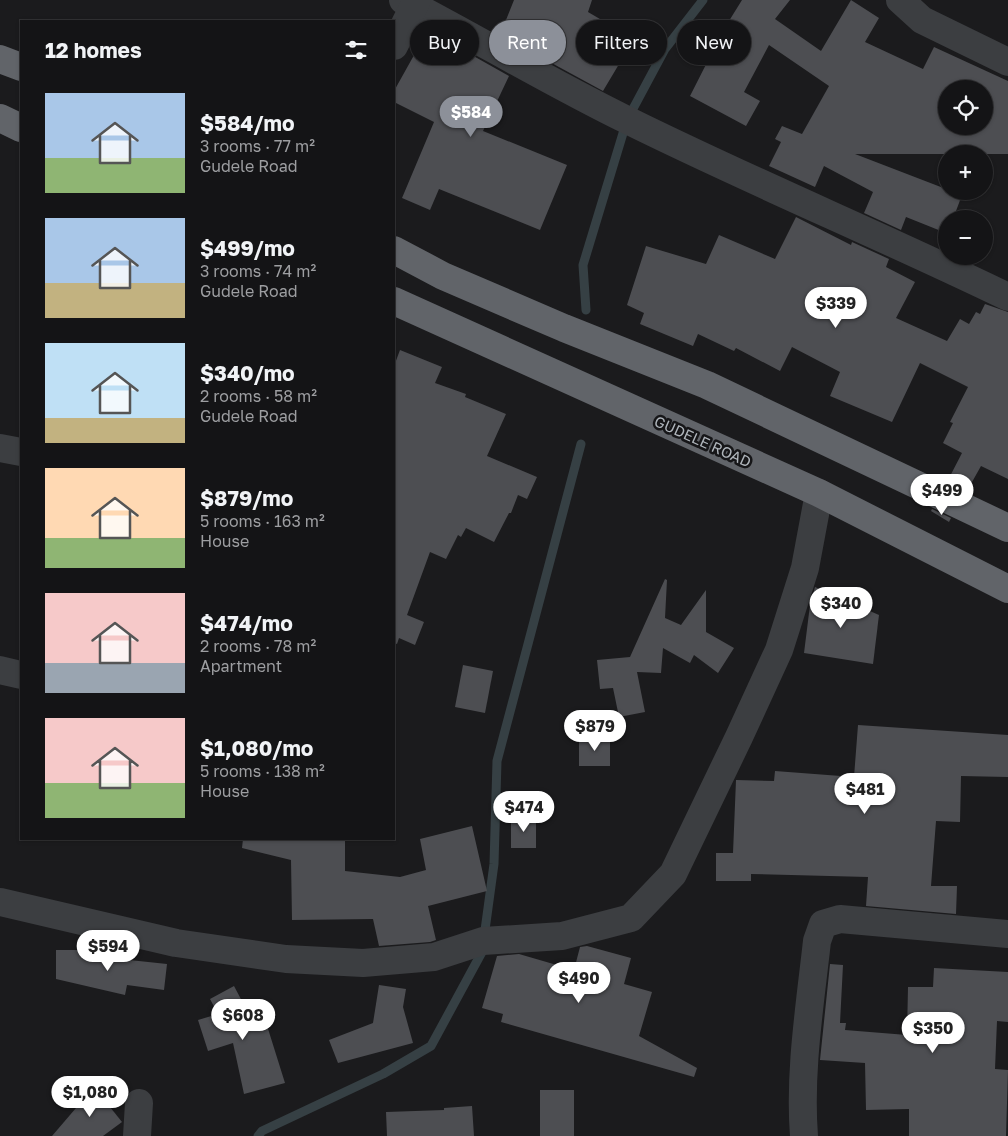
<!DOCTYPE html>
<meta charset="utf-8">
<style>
body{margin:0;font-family:"Golos Text",sans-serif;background:#212123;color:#f1f3f6;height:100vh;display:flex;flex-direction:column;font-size:19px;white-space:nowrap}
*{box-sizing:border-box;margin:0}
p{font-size:16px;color:#9d9ea1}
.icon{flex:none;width:28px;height:28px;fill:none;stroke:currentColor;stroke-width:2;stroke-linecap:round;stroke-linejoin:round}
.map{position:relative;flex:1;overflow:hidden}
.sheet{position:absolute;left:20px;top:20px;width:375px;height:820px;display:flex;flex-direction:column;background:#141416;border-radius:0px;box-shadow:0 1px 4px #0004,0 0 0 1px #333335}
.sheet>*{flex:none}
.banner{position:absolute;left:410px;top:20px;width:475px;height:45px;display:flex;gap:10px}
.buttons{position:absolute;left:938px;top:80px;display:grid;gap:10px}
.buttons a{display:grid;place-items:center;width:55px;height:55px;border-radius:50%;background:#141416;box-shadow:0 1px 4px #0004,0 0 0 1px #333335;font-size:25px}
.price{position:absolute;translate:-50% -42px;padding:0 11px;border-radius:18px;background:#fff;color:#222;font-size:16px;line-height:32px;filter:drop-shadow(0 1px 2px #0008)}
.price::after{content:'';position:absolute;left:50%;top:30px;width:15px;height:11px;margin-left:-8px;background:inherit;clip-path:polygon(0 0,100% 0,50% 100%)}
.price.on{background:#8c9099;color:#fff}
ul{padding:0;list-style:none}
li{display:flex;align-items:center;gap:15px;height:125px;padding:0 25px}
li span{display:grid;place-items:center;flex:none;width:140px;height:100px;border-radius:0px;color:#555}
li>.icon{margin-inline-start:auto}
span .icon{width:60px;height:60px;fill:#fffc;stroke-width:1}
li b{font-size:21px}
h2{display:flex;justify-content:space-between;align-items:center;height:60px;padding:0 25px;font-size:21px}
.pill{padding:0 18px;border-radius:22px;background:#141416;box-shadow:0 1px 4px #0004,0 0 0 1px #333335;font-size:18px;line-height:45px}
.pill.on{background:#8c9099;color:#fff}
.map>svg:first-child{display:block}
</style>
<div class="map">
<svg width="1008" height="1136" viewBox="0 0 1008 1136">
<rect width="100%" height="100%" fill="#1b1b1d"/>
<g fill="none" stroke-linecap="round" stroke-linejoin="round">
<g stroke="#364044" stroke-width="9">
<polyline points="586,310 583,265 627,120 665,49 703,0"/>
<polyline points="258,1136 262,1131 383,1074 431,1046 482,952 494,864 497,761 581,444"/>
</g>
</g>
<g fill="#4d4e52" fill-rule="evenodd">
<polygon points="514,0 592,0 588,12 634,39 603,91 500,35"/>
<path d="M742 0H790L775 19 821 51 851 0 879 18 865 42 923 69 934 47 1008 81V154H855L946 189V191L962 195 953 219H946V233L906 217 901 230 864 213 873 192 824 166 815 187 769 166 781 142 775 139 782 126 802 134 829 86 769 45 744 92 760 101 746 126 690 96 724 29ZM946 89H984V126H946Z"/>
<polygon points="429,31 509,76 483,131 567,165 540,230 439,189 430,210 402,198 434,122 394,102 394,91 418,48 420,50"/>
<polygon points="796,217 851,245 852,242 889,259 886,267 915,282 896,318 947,341 960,319 969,324 976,312 980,314 985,304 1008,312 1008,479 981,466 967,491 947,482 962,453 943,443 953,423 950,422 968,387 920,363 892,422 830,396 840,372 792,347 780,371 736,348 734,351 698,334 693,346 640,324 644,313 627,305 646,246 706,264 719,235 775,259"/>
<polygon points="400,350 442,367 435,383 466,394 465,397 506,414 487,456 537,477 527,499 518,495 511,513 509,513 494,542 466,528 461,537 458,535 446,559 430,552 407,615 424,622 415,645 399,638 397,644 394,643 394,366"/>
<polygon points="932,509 951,518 949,522 931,511"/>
<polygon points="665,579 667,580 665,618 681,625 706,590 706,632 734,648 718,673 694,655 690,663 663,648 661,673 637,672 645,712 619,717 613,688 600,689 597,660 630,657"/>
<polygon points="815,587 879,615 873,664 804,653 810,605"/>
<polygon points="463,665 493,671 485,713 455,707"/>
<polygon points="858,725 1008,735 1008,777 961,776 960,822 936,821 931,886 957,886 956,914 866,906 868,877 751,874 751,881 716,881 716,853 733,853 736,780 774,781 775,771 854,777"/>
<rect x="579" y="738" width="31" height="28"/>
<polygon points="536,816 536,848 511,848 511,820"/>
<polygon points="472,826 487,891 428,906 436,940 430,942 379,946 373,919 292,920 291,860 242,848 243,839 345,839 345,871 400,877 426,870 420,839"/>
<polygon points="587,946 631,958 624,984 652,992 639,1036 697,1068 694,1077 501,1022 503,1014 482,1008 497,956 519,954 574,970 580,947"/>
<polygon points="56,950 84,950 120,959 167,964 164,990 127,985 125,995 56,979"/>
<polygon points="830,964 843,965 840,1023 846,1023 845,1030 907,1035 908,987 933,987 934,968 1008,972 1008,1022 997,1021 995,1069 1008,1070 1006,1136 909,1136 909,1109 866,1110 865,1063 820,1060"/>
<polygon points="379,985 406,989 403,1007 413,1043 338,1063 329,1040 373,1023"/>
<polygon points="234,986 252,1020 264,1016 285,1083 244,1094 233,1043 208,1051 198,1020 218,1014 210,999"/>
<polygon points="94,1087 122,1122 103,1136 52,1136"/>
<rect x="540" y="1090" width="34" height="46"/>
<polygon points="472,1106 474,1136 387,1136 386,1112 444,1110 444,1108"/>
</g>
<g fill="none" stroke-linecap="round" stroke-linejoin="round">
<g stroke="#3c3e41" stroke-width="28">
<path d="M403 0C478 39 551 83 627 120 752 182 882 236 1008 297"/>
<polyline points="900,0 922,20 1008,62"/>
<polyline points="394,46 417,0"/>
<polyline points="0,448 21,452"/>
<polyline points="0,670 21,675"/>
<polyline points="0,902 176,943 286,959 363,963 434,957 483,941 562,936 631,918 673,874 739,737 779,650 805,568 819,493"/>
<polyline points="137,1136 139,1103"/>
<path d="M804 1136C799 1072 810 1005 817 941L823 924 840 919 1008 934"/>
</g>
<g stroke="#616469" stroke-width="28">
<polyline points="0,59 21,67"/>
<polyline points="0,118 21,128"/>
<polyline points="394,250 443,276 564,328 707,385 1008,528"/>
<polyline points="394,301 819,493 1008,589"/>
</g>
</g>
<g text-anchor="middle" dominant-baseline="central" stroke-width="5" stroke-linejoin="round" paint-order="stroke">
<g font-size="15" fill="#afb5bb" stroke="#161618">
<text transform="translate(703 441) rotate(24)">GUDELE ROAD</text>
</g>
</g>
</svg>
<div class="buttons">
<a><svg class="icon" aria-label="locate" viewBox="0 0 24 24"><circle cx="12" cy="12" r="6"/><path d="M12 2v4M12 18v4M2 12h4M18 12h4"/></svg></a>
<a>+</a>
<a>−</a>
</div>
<b class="price on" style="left:471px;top:138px">$584</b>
<b class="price" style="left:836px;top:329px">$339</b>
<b class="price" style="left:942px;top:516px">$499</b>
<b class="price" style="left:841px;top:629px">$340</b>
<b class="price" style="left:595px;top:752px">$879</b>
<b class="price" style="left:865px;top:815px">$481</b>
<b class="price" style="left:524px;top:833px">$474</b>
<b class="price" style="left:108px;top:972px">$594</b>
<b class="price" style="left:579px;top:1004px">$490</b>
<b class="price" style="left:243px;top:1041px">$608</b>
<b class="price" style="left:933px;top:1054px">$350</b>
<b class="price" style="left:90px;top:1118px">$1,080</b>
<div class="banner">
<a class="pill">Buy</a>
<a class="pill on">Rent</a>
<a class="pill">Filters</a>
<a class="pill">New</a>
</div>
<section class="sheet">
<h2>12 homes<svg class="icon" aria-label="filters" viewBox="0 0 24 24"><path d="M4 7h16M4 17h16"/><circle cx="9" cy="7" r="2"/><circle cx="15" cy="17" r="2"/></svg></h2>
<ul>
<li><span style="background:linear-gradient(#a9c7e8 65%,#8fb573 0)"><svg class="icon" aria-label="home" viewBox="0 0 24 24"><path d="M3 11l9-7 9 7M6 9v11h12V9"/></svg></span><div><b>$584/mo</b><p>3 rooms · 77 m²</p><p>Gudele Road</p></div></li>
<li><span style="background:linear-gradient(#a9c7e8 65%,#c2b280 0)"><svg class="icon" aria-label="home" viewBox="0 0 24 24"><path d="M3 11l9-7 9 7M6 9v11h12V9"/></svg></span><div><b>$499/mo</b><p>3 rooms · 74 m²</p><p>Gudele Road</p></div></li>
<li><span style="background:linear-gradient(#bfe0f5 75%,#c2b280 0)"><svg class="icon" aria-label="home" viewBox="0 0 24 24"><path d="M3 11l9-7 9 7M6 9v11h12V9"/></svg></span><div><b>$340/mo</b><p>2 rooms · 58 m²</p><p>Gudele Road</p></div></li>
<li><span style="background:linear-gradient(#ffd9b3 70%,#8fb573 0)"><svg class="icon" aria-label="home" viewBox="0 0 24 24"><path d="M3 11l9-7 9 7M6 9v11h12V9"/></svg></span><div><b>$879/mo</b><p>5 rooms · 163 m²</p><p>House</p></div></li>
<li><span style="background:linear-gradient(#f6c9c9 70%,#9aa5b1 0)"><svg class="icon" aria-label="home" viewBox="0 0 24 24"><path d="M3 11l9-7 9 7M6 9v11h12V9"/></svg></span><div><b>$474/mo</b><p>2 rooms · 78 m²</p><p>Apartment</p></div></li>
<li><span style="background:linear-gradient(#f6c9c9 65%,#8fb573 0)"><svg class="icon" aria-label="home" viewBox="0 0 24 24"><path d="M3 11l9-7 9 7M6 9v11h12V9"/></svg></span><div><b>$1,080/mo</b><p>5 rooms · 138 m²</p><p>House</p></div></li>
</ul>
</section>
</div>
